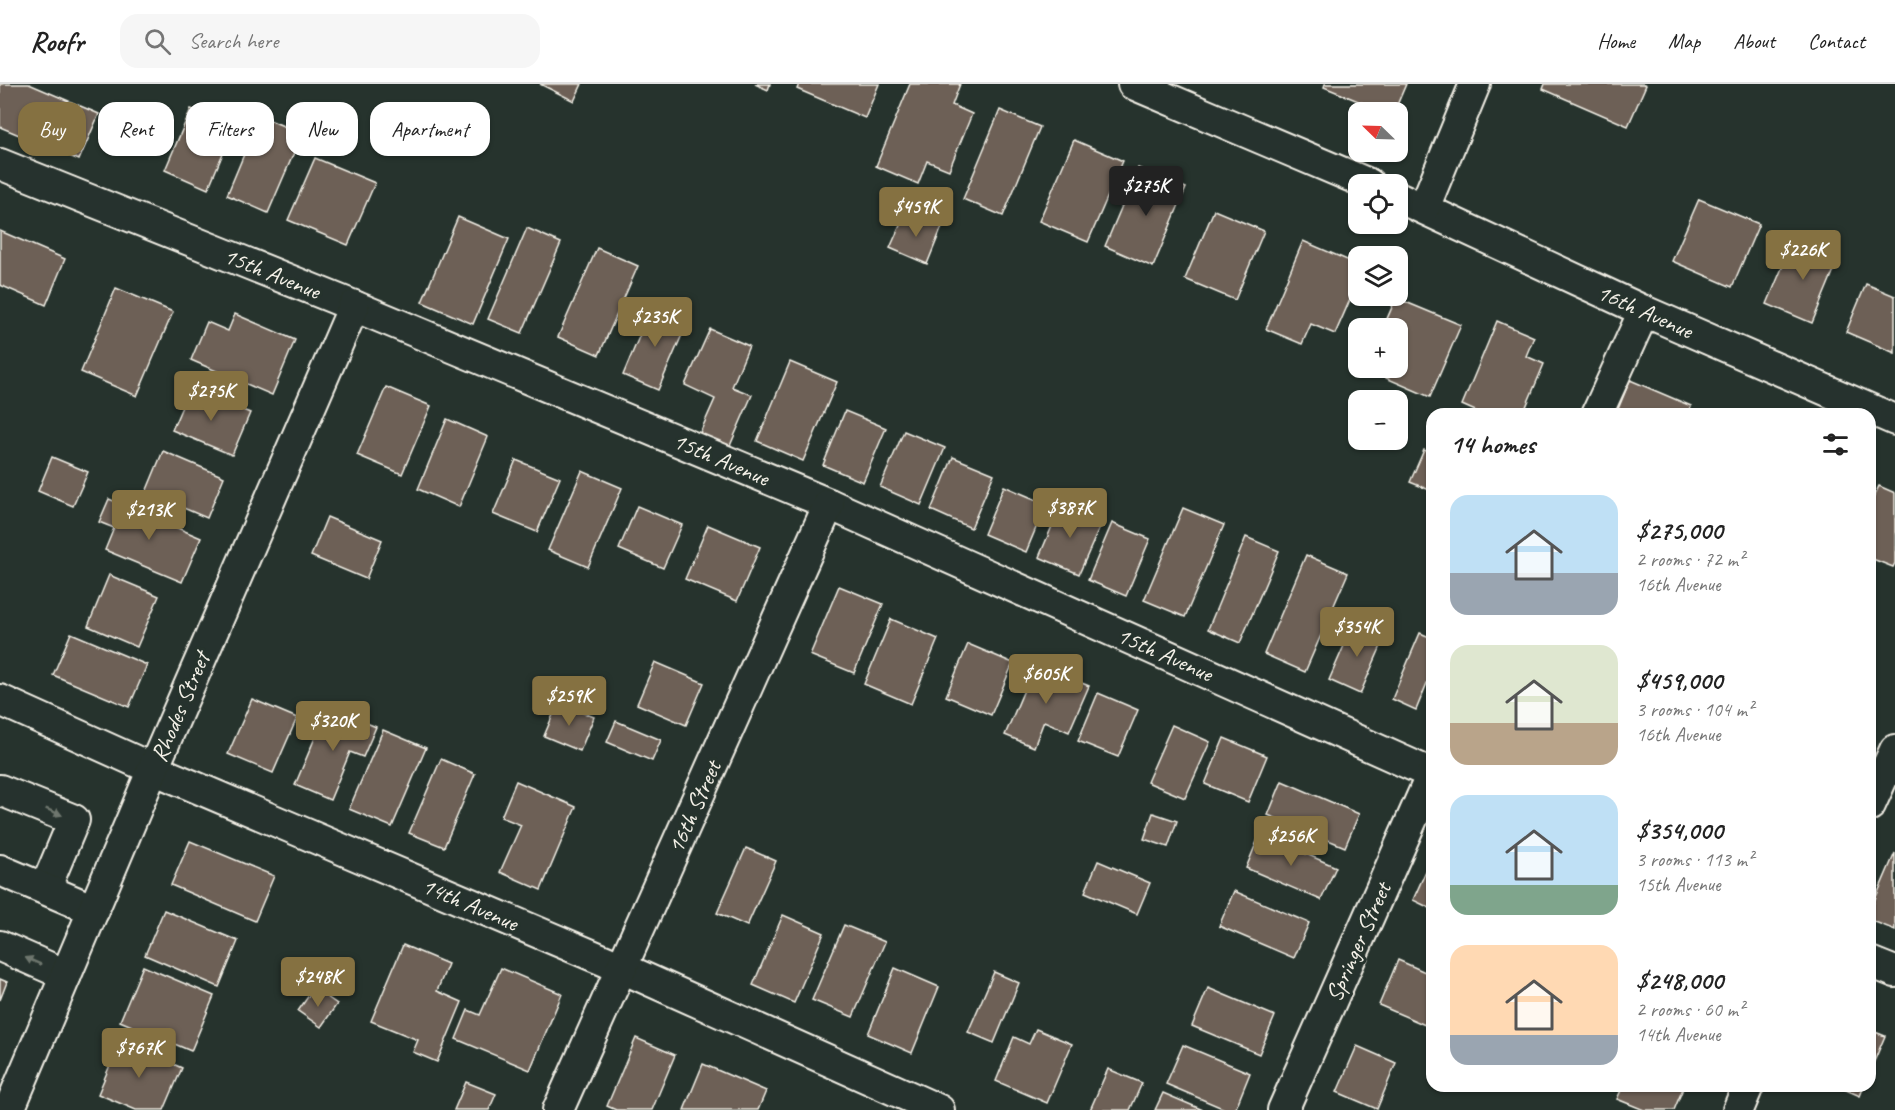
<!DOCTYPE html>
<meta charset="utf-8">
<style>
body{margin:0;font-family:Caveat,sans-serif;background:#f6f6f6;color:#222;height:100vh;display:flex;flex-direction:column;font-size:22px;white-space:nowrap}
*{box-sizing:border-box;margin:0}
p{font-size:20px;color:#767676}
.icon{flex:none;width:33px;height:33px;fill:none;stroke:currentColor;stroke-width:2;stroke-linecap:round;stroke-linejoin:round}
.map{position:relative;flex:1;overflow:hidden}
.sheet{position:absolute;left:1426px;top:324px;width:450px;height:684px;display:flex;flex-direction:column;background:#fff;border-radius:18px;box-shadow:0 2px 4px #0004}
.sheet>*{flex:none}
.guide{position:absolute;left:18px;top:18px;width:570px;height:54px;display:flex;gap:12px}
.needle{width:39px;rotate:293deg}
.tools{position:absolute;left:1348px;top:18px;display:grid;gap:12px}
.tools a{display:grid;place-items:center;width:60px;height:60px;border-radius:12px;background:#fff;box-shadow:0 2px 4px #0004;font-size:30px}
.price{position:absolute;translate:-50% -51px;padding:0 14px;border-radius:6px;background:#857141;color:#fff;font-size:20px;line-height:39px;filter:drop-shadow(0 2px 3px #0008)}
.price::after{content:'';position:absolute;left:50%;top:36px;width:18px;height:14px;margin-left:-9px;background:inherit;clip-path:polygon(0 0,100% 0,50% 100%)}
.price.on{background:#222;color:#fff}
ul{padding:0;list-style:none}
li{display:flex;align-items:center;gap:18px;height:150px;padding:0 24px}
li span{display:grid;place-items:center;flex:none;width:168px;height:120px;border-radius:18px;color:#555}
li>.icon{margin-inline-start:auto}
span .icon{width:72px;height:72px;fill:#fffc;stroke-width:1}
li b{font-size:26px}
h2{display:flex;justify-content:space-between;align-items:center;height:72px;padding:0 24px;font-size:26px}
.chip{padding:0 21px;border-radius:18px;background:#fff;box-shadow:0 2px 4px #0004;font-size:21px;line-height:54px}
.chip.on{background:#857141;color:#fff}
header{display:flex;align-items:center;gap:36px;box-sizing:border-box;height:84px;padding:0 30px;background:#fff;border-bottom:2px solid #e0e0e0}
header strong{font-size:28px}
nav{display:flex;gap:33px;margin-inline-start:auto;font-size:21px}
.search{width:420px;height:54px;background:#f6f6f6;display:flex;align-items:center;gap:15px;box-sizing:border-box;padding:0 21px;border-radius:18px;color:#767676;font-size:22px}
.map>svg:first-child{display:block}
</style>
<header>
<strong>Roofr</strong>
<div class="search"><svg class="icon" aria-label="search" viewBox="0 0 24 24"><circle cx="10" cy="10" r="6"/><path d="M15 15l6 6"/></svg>Search here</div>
<nav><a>Home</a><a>Map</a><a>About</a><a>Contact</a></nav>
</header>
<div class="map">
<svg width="1895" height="1026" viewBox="0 0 1895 1026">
<rect width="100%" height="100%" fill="#26332d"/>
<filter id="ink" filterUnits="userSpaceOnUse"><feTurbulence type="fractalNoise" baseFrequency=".0167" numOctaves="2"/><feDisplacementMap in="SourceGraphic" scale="12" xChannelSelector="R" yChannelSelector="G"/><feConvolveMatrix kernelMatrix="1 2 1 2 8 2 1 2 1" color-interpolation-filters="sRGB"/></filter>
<g filter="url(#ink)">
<g fill="#6d6157" stroke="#f4f1e8" stroke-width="1.5">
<polygon points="0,0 29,0 99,30 79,76 0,43"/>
<polygon points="540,0 582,0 574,17"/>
<polygon points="755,0 770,0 768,6"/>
<polygon points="799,0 879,0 865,34 797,5"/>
<polygon points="910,0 960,0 952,21 972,30 949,86 927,77 918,100 876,82"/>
<polygon points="1325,0 1406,0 1394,28 1385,28 1324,3"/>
<polygon points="1545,0 1644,0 1646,1 1628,42 1543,5"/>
<polygon points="191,25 234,43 208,105 165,86"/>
<polygon points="1000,26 1040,43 1003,132 963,115"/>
<polygon points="260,32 302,50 268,129 227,111"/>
<polygon points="1074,56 1123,77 1088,158 1039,137"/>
<polygon points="315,74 375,99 348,161 288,136"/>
<polygon points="1138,84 1186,104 1153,183 1105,162"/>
<polygon points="1699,115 1759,140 1732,203 1672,177"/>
<polygon points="1214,126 1264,147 1235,216 1185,195"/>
<polygon points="906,128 942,143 927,180 890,164"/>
<polygon points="458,133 509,155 473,240 422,218"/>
<polygon points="527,144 561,159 522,249 488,235"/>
<polygon points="0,147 65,175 46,221 0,201"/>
<polygon points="1794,155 1839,174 1812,239 1767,220"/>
<polygon points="1303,157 1359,181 1359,195 1335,250 1311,240 1302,260 1266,245"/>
<polygon points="597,164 638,182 599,271 558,253"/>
<polygon points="1866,200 1895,212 1895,269 1846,248"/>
<polygon points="116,204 173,228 137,312 81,288"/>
<polygon points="1396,214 1461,241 1430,313 1386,294 1391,284 1398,284 1398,244 1383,244"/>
<polygon points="652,222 688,237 658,306 623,291"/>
<polygon points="235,230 295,256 272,311 191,276 207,238 228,247"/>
<polygon points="1497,237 1534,253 1526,272 1544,280 1523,330 1482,330 1462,321"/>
<polygon points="710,245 749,262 732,303 752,311 729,364 699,351 715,315 685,301"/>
<polygon points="790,278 837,298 803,377 757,357"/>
<polygon points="1630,296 1691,322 1688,330 1616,330"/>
<polygon points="386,303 431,322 402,390 357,371"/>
<polygon points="190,304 250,329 232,371 172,346"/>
<polygon points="845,327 886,344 863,398 823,381"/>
<polygon points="447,335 488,353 459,423 418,405"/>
<polygon points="904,347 945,364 921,421 880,403"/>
<polygon points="1424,366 1432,370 1432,407 1410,398"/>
<polygon points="163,367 224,393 207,434 146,408"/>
<polygon points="52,373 88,388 73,422 38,407"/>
<polygon points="953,373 994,390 971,444 931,426"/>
<polygon points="516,376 560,394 537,448 493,430"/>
<polygon points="582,387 622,404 588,483 548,466"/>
<polygon points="1004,402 1046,420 1026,468 984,450"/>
<polygon points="1879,402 1895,409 1895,479 1893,483 1870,474 1870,421"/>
<polygon points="109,415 201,454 182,498 105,466 114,444 99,438"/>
<polygon points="1061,421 1102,438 1079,490 1039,473"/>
<polygon points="637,422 682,441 663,484 619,465"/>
<polygon points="1183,424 1224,441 1185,533 1144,516"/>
<polygon points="327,433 382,456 366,495 311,472"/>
<polygon points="1112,439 1150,455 1126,512 1088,496"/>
<polygon points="708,441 760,463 737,517 685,495"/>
<polygon points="1246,453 1279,467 1240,559 1208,545"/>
<polygon points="1306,471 1348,489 1305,588 1264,570"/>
<polygon points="109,491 159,512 137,563 88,542"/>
<polygon points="839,502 883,520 854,589 810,571"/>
<polygon points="891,535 938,555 911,620 864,600"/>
<polygon points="1354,539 1385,553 1360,610 1329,596"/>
<polygon points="71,549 147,581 129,623 53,591"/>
<polygon points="1420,549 1432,554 1432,587 1416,626 1392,615"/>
<polygon points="968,560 1013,579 991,631 946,612"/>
<polygon points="655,578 704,599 686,641 637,620"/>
<polygon points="1035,580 1089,602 1069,648 1044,637 1034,663 1005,651"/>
<polygon points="1098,609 1138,626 1118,673 1078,657"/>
<polygon points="252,615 297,634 273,689 228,670"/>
<polygon points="558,619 594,633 580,667 544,652"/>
<polygon points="328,623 376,643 363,673 350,668 330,716 295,701"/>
<polygon points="616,637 661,656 652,677 607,658"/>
<polygon points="1172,641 1210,658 1185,714 1147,698"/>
<polygon points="383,646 426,664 392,743 349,725"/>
<polygon points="1224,654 1267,672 1248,718 1205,700"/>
<polygon points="441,675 475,690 444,763 409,749"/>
<polygon points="516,697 576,723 541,806 500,788 521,741 501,733"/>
<polygon points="1282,697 1359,730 1345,763 1268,731"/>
<polygon points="1153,729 1177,737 1168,763 1144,755"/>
<polygon points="1260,750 1336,783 1321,816 1246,784"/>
<polygon points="190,757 274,792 255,837 171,801"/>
<polygon points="746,764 776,777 747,842 717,829"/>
<polygon points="1895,769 1895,846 1870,836 1870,827"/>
<polygon points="1098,777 1150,799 1137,830 1085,808"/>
<polygon points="1430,778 1432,779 1432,825 1413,816"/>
<polygon points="1234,807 1309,839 1294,874 1219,842"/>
<polygon points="164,826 238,857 219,903 145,871"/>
<polygon points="783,831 824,849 794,919 753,901"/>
<polygon points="844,841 885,858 853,933 812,916"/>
<polygon points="403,861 448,880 437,907 462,918 437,978 413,968 418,956 371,937"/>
<polygon points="1398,876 1432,891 1432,923 1425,941 1379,921"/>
<polygon points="143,882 214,912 191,967 120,937"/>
<polygon points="501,884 562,910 530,986 456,955 468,926 480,931"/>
<polygon points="895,884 939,903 912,969 868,950"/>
<polygon points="994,888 1019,899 994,959 968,948"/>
<polygon points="0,895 7,898 0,916"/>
<polygon points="314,904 337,920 321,943 298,927"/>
<polygon points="1208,904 1275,932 1259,970 1192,942"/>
<polygon points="1036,945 1072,960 1047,1019 996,997 1014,953 1029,960"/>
<polygon points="1870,946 1885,952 1870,987"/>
<polygon points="636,954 675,971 652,1026 616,1026 607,1022"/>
<polygon points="120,957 182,984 164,1026 136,1026 98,1010"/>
<polygon points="1183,961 1250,989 1235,1026 1227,1026 1166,1000"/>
<polygon points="1357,962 1396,979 1377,1025 1337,1008"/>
<polygon points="703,980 766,1007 758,1026 684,1026"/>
<polygon points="1108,985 1142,999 1130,1026 1090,1026"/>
<polygon points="466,998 496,1010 489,1026 454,1026"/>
<polygon points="1623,1002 1684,1002 1674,1026 1644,1026 1617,1015"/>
<polygon points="1837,1002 1864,1002 1860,1012"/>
<polygon points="1163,1009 1203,1026 1155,1026"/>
</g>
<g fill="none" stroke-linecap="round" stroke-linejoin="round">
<defs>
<g id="minor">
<polyline points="1133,0 1369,100"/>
<polyline points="0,80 354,222 829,420 1432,690"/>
<polyline points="1398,113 1644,227 1895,336"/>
<polyline points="1424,124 1475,0"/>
<polyline points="1597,330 1644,227"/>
<polyline points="0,616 153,685 622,884 939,1026"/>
<polyline points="0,706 74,736 45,805"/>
<polyline points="1870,721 1895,666"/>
<polyline points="0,786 94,826"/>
<polyline points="0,862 66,891"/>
<polyline points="1870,878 1895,888"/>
<polyline points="9,1026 153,685 354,222"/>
<polyline points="558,1026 829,420"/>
<polyline points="1283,1026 1432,690"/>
<polyline points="1738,1026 1748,1002"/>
</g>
</defs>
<use href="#minor" stroke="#f4f1e8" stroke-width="34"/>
<use href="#minor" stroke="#26332d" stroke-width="30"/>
</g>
<defs><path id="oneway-solid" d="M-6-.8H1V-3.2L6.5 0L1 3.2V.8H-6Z" transform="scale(1.5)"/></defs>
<g fill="#6e766e">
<use href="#oneway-solid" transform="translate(54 728) rotate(22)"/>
<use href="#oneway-solid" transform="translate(33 877) rotate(-156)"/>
</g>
</g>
<g text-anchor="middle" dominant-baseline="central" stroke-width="6" stroke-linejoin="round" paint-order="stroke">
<g font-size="24" fill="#f4f1e8" stroke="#26332d">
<text transform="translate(272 189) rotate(22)">15th Avenue</text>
<text transform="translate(1645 227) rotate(24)">16th Avenue</text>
<text transform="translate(721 375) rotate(23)">15th Avenue</text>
<text transform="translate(1165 570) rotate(24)">15th Avenue</text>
<text transform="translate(180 623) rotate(-67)">Rhodes Street</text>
<text transform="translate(694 723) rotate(-66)">16th Street</text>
<text transform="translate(470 820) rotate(23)">14th Avenue</text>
<text transform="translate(1358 858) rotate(-66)">Springer Street</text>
</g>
</g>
</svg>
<div class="tools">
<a><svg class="needle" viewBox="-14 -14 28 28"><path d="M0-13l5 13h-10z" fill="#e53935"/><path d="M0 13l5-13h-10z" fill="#767676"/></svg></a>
<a><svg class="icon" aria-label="locate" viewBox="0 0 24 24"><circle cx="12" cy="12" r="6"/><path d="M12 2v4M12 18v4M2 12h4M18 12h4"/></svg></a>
<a><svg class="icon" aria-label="layers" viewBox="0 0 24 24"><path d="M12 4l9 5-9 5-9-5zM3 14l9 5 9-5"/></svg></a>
<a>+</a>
<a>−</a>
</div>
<b class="price on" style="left:1146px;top:133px">$275K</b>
<b class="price" style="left:916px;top:154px">$459K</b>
<b class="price" style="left:1803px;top:197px">$226K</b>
<b class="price" style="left:655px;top:264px">$235K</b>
<b class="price" style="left:211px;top:338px">$275K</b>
<b class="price" style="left:1070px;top:455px">$387K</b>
<b class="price" style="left:149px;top:457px">$213K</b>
<b class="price" style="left:1357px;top:574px">$354K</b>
<b class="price" style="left:1046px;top:621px">$605K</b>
<b class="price" style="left:569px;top:643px">$259K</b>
<b class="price" style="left:333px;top:668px">$320K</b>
<b class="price" style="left:1291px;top:783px">$256K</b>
<b class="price" style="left:318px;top:924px">$248K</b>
<b class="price" style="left:139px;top:995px">$767K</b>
<div class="guide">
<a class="chip on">Buy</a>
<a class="chip">Rent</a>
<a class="chip">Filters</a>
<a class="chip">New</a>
<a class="chip">Apartment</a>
</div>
<section class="sheet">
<h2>14 homes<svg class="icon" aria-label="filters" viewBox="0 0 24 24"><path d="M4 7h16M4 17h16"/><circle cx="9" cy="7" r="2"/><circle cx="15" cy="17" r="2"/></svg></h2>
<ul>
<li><span style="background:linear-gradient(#bfe0f5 65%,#9aa5b1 0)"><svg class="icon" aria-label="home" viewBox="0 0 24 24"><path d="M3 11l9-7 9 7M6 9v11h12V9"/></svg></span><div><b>$275,000</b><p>2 rooms · 72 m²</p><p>16th Avenue</p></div></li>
<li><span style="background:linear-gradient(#dfe7d0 65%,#b9a48a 0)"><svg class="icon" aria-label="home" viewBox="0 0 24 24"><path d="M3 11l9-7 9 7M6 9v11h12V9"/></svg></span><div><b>$459,000</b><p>3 rooms · 104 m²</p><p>16th Avenue</p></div></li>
<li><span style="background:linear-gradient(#bfe0f5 75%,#7fa58c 0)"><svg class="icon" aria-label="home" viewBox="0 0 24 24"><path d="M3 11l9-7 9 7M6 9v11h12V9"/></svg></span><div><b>$354,000</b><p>3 rooms · 113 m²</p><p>15th Avenue</p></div></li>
<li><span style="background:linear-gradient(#ffd9b3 75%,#9aa5b1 0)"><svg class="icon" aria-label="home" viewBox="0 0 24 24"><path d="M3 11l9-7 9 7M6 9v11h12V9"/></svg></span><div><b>$248,000</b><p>2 rooms · 60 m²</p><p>14th Avenue</p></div></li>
</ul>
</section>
</div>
